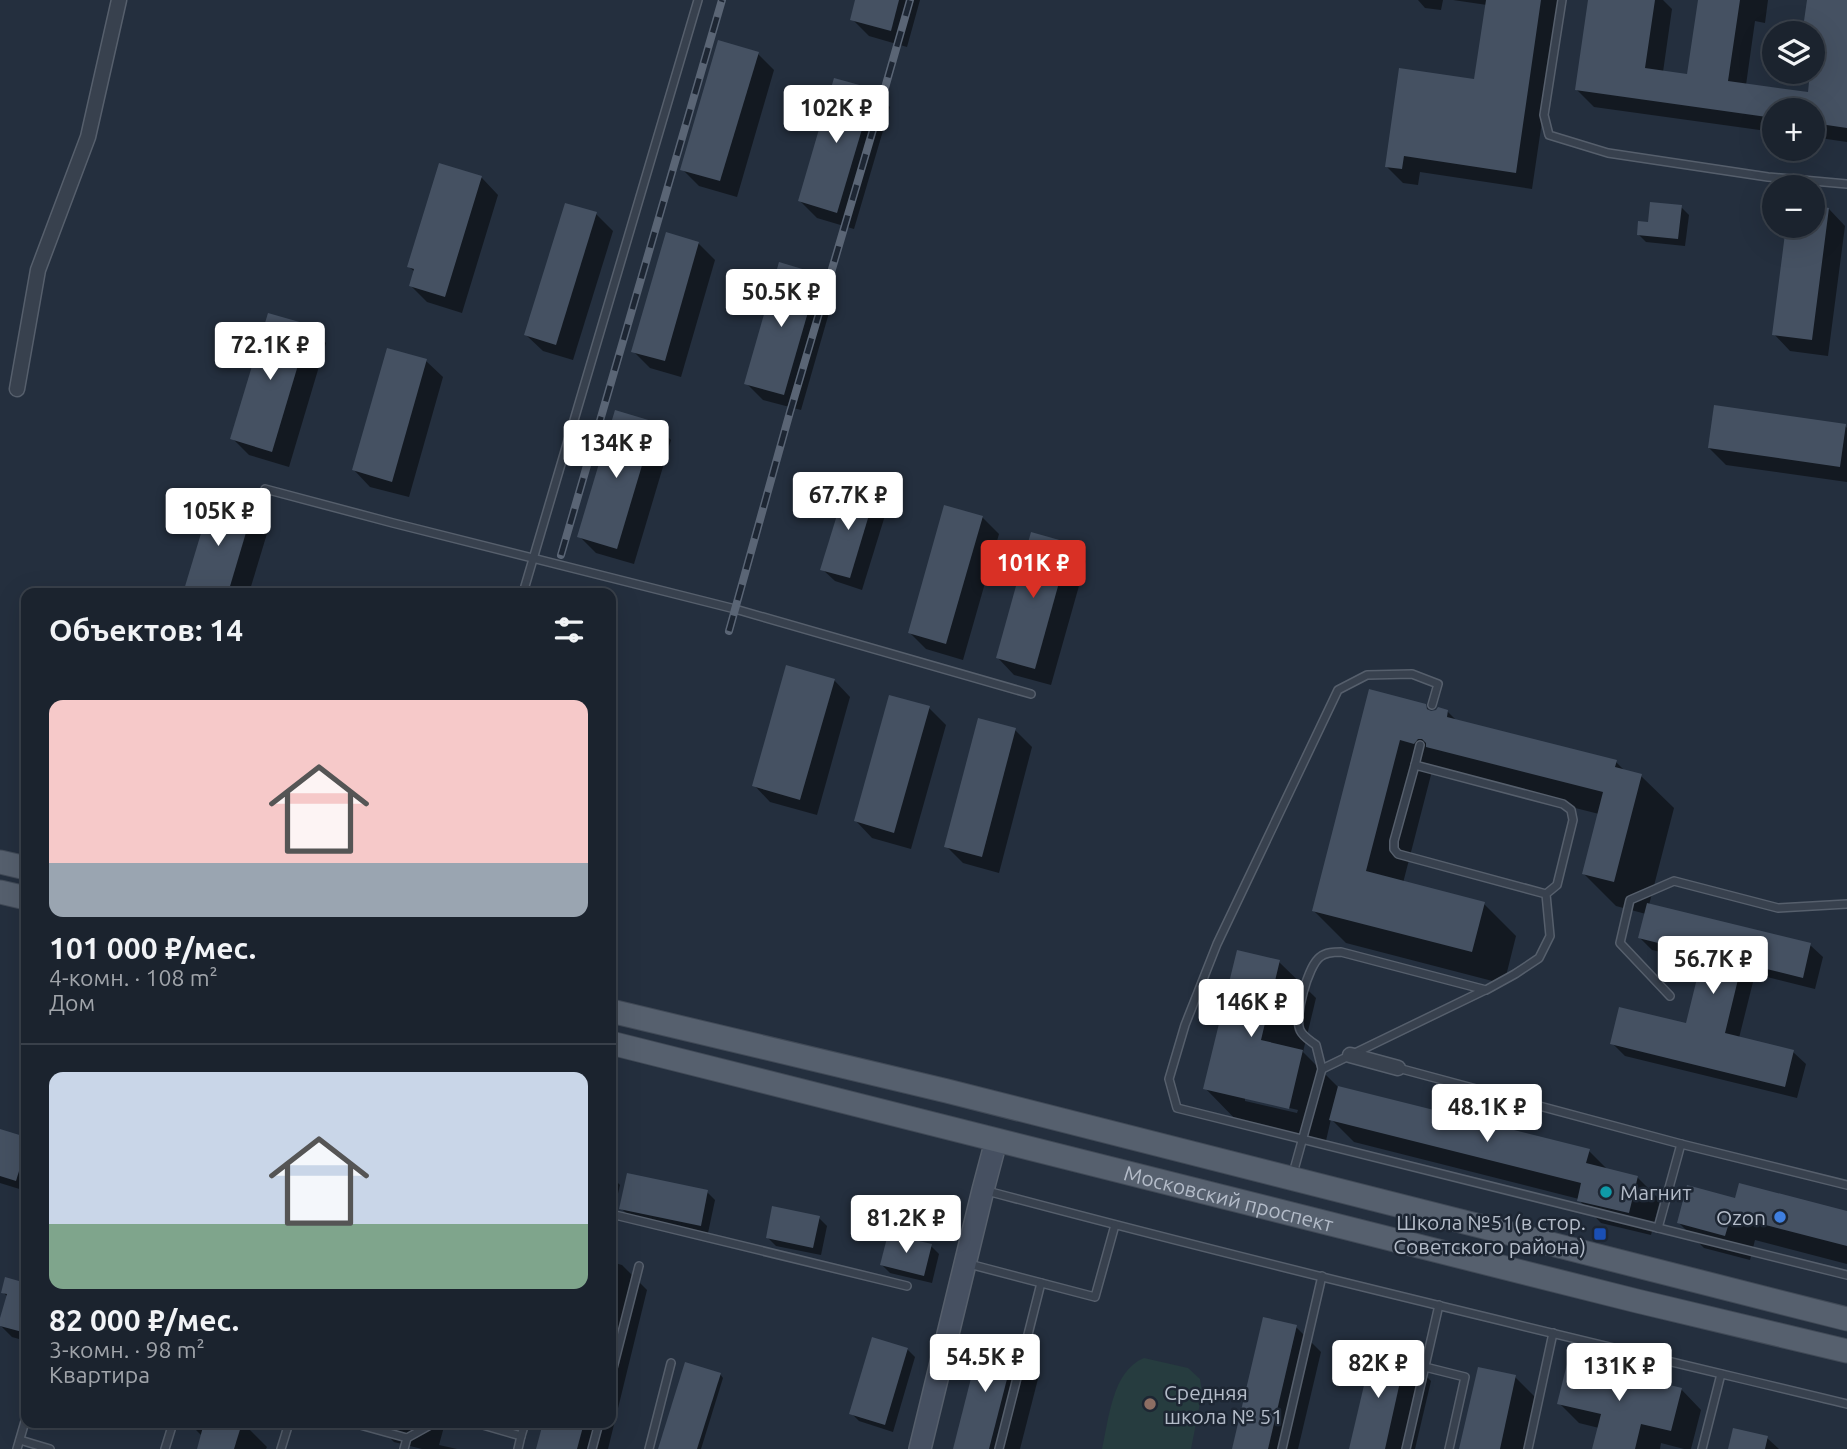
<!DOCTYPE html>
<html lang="ru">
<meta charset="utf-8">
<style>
body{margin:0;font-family:Ubuntu,sans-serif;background:#242b36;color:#f1f3f6;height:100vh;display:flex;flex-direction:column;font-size:26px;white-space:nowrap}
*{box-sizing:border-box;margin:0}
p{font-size:23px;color:#a0a4aa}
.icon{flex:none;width:38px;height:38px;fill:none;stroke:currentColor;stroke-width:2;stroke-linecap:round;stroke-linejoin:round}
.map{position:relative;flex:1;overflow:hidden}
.drawer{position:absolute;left:21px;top:588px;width:595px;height:840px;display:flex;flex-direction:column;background:#1b232e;border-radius:14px;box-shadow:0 7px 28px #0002,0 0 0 2px #39404a}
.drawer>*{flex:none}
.tools{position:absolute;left:1762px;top:21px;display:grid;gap:14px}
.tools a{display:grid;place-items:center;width:63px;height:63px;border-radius:50%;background:#1b232e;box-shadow:0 7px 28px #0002,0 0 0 2px #39404a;font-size:35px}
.price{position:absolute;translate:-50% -60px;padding:0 16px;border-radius:7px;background:#fff;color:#222;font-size:23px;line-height:46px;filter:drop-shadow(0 2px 4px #0008)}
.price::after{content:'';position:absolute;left:50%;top:42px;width:21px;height:16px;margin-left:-10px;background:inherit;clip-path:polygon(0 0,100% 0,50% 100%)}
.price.selected{background:#d93025;color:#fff}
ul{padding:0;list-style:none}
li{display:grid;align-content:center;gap:14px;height:371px;padding:0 28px}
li+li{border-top:2px solid #39404a}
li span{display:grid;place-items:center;height:217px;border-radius:14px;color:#555}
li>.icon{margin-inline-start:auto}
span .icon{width:126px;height:126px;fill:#fffc;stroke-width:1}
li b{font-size:30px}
h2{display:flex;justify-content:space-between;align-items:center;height:84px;padding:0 28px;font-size:30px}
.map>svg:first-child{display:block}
</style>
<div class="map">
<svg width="1847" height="1449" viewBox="0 0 1847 1449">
<rect width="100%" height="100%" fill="#242f3e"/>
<path fill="#263c3f" d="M1144 1358 1188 1368 1200 1379 1202 1393 1191 1449H1102C1109 1419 1112 1371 1144 1358Z"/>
<g fill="#0007" fill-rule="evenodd">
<polygon points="857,0 920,0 907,47 869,36 852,19"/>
<polygon points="1418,0 1443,0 1441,10 1425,8"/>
<polygon points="1453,0 1560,0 1532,189 1420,172 1418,185 1403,183 1386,166 1475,81 1487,5"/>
<polygon points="1590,0 1663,0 1672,9 1663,72 1689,75 1699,0 1768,0 1765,23 1755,21 1746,85 1809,94 1816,39 1813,33 1811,33 1805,28 1809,0 1847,0 1847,142 1813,137 1813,110 1774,110 1774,132 1594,107 1577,90"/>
<polygon points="758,54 774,70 737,197 699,186 682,169"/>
<polygon points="873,91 890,107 854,229 817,218 800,201"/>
<polygon points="441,165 482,178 498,195 462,313 427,302 411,286 415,272 409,267"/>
<polygon points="1681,207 1689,215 1685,246 1646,242 1638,234 1649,224"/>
<polygon points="1813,207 1829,209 1845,226 1828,356 1790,351 1774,334 1788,226 1813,226"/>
<polygon points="596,214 613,231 573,360 543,351 526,335"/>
<polygon points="698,243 715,260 681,377 650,368 633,351"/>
<polygon points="818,275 835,292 801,410 763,400 746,383"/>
<polygon points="309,327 326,343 289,467 249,455 232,438"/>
<polygon points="426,361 443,377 409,497 370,487 354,470"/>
<polygon points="654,424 671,440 634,564 596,553 579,536"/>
<polygon points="1845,426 1847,428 1847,482 1726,465 1709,448"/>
<polygon points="874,497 887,509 862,590 835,581 822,569"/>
<polygon points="213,499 252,511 269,527 249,593 184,593"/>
<polygon points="982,517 999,534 963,660 926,649 910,633"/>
<polygon points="1069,544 1086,561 1051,685 1014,675 998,658"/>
<polygon points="834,680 850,697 817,815 770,802 754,785"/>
<polygon points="1370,691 1425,706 1432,713 1447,711 1457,721 1616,762 1626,772 1641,776 1674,808 1649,905 1810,945 1823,957 1815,989 1755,974 1739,1038 1793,1052 1806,1064 1797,1098 1625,1056 1612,1043 1687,1025 1703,962 1652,950 1640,938 1646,914 1616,906 1584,874 1599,814 1460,779 1453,771 1432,771 1403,883 1484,904 1516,936 1504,984 1346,943 1313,910"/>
<polygon points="929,708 946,725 911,849 872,838 856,821"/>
<polygon points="1015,730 1032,747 999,873 963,863 946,846"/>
<path d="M1279 962 1316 998 1303 1052 1338 1087 1589 1151 1608 1170 1637 1177 1660 1200 1651 1235 1601 1223 1579 1200V1199L1354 1142 1331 1119 1325 1145 1241 1125 1205 1088ZM1245 1097 1298 1110 1297 1113 1245 1101Z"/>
<polygon points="26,1045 26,1078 19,1071"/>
<polygon points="0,1131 26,1139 26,1191 0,1183"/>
<polygon points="611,1176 620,1185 612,1219 611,1219"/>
<polygon points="707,1192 715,1200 708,1233 629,1216 621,1208"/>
<polygon points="1737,1200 1847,1212 1847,1264 1755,1240 1750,1260 1704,1248 1679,1223"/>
<polygon points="819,1218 827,1226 821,1255 776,1246 768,1238"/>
<polygon points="931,1246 939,1254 932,1283 890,1273 882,1265"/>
<polygon points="611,1262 622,1265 647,1290 608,1449 538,1449 545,1423 611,1423"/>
<polygon points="6,1280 26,1285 26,1341 12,1337 0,1325 8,1297 3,1292"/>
<polygon points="1296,1327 1321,1352 1298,1449 1233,1449"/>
<polygon points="1015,1345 1040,1371 1020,1449 955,1449"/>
<polygon points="907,1349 915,1357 893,1432 859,1421 851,1413"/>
<polygon points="1406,1356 1431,1381 1415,1449 1351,1449"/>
<polygon points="720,1374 723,1378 701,1449 659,1449"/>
<polygon points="1515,1377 1540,1402 1530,1449 1461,1449"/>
<polygon points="1681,1389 1701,1410 1691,1449 1684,1449 1661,1443 1660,1449 1594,1449 1599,1428 1579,1423 1559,1403"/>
<polygon points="196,1423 243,1423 267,1447 266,1449 199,1449 202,1436 194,1428"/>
<polygon points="375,1423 445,1423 439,1445 457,1449 422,1449 394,1442"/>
<polygon points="1767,1438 1779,1449 1730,1449"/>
</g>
<g fill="#455162">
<polygon points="855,0 899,0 891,31 850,20"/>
<polygon points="1486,0 1541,0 1516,173 1404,156 1402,169 1385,167 1399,68 1474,79"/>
<polygon points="1588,0 1655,0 1645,68 1687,74 1698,0 1740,0 1728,81 1808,92 1810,72 1813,72 1813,52 1816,30 1803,28 1807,0 1847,0 1847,128 1813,123 1813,110 1774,110 1774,118 1575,90"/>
<polygon points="718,40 759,52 720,181 680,170"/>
<polygon points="834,78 874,89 837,213 798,201"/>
<polygon points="439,163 482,176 445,297 409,286 414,269 407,267"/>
<polygon points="1650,202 1682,205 1678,239 1637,235 1638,221 1648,222"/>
<polygon points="565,203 597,212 556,345 524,335"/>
<polygon points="1813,205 1829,208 1812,340 1772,335 1786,226 1813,226"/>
<polygon points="666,232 699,242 665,361 631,352"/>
<polygon points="779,262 819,274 784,395 744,384"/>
<polygon points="268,313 310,325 272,452 230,439"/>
<polygon points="387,348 427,359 392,482 352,470"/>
<polygon points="1714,405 1846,424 1840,467 1708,448"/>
<polygon points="615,410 655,422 617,549 577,537"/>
<polygon points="846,486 875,495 850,578 820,570"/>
<polygon points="212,497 253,509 228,593 183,593"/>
<polygon points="944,505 983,516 946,644 908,633"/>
<polygon points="1031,532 1070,543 1035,669 996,658"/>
<polygon points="786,665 835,679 800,800 752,786"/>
<polygon points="1369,689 1426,704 1427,709 1431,711 1436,710 1438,707 1448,710 1447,717 1617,760 1615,767 1642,774 1614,882 1582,874 1603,792 1426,747 1426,743 1422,739 1418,739 1414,744 1400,740 1366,871 1485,902 1472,952 1312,911"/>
<polygon points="889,695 930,706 894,833 854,821"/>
<polygon points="978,718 1016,728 982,857 944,847"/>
<polygon points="1647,903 1811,943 1803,978 1742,963 1725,1033 1794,1050 1785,1087 1610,1044 1619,1007 1686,1023 1703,954 1638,938"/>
<polygon points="1237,950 1280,960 1261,1040 1303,1050 1289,1109 1203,1089"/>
<polygon points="1338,1086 1590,1149 1586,1163 1638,1176 1629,1213 1577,1201 1581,1183 1329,1120"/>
<polygon points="0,1129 26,1137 26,1148 16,1181 0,1176"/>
<polygon points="627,1173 708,1190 701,1226 619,1209"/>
<polygon points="1739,1183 1847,1211 1847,1246 1731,1216 1725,1236 1677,1223 1687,1185 1735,1198"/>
<polygon points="772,1206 820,1216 813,1248 766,1238"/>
<polygon points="888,1234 932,1244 924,1276 880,1265"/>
<polygon points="5,1277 26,1283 26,1333 0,1326 0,1318 7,1294 1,1293"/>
<polygon points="1263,1317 1297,1325 1268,1449 1232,1449"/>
<polygon points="982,1335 1016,1344 989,1449 953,1449"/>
<polygon points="872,1337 908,1348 885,1425 849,1414"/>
<polygon points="1373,1347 1406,1355 1385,1449 1349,1449"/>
<polygon points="1568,1360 1682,1388 1671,1431 1641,1424 1635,1449 1592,1449 1601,1414 1557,1404"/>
<polygon points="685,1362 721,1373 697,1449 658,1449"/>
<polygon points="1478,1367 1516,1375 1500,1449 1459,1449"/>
<polygon points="204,1423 242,1423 234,1449 197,1449"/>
<polygon points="543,1423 584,1423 577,1449 536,1449"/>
<polygon points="1733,1428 1768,1436 1765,1449 1728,1449"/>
</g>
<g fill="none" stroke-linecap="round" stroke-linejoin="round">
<defs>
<g id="lane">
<polyline points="1562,0 1544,115 1549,135 1608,153 1768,177 1847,184"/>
<polyline points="265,489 393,523 735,609 1031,694"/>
<polyline points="523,593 698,0"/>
<polyline points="1432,705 1438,684 1412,674 1367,675 1338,690 1217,944 1185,1025 1169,1079 1177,1108 1847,1275"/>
<polyline points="1415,765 1420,745"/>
<polyline points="1670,996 1620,943 1630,900 1674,881 1778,908 1847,904"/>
<polyline points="1398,1068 1681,1144 1847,1185"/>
<polyline points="1322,1069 1485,990"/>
<path d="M1292 1177 1322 1069 1316 1045C1311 1041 1303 1037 1300 1030 1294 1017 1308 966 1320 957 1326 952 1334 952 1341 952L1486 990 1515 974 1539 958 1550 936 1546 894 1398 854 1394 849V841L1415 765 1563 804 1571 810 1573 820 1557 885 1546 894"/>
<path d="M987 1191C1272 1267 1560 1335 1847 1404"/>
<polyline points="611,1214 907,1286"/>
<polyline points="1658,1228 1681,1144"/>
<polyline points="969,1264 1095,1297 1115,1225"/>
<polyline points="1425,1367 1465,1377 1449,1449"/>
<polyline points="611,1376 639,1266"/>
<polyline points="353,1423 407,1438 434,1423"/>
<polyline points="476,1423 521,1436 518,1449"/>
<polyline points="521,1436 525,1423"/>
<polyline points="20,1440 50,1449"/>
<polyline points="17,1449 26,1418"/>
<polyline points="165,1449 173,1423"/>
<polyline points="281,1449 289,1423"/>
<polyline points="404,1449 407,1438"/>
<polyline points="592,1449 599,1423"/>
<polyline points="649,1449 671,1363"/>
<polyline points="999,1449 1041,1283"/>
<polyline points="1282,1449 1322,1276"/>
<polyline points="1406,1449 1439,1305"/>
<polyline points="1528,1449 1553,1333"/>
<polyline points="1702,1449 1721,1374"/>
</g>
<g id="street">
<polyline points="17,389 38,270 88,137 119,0"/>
<polyline points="1350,1055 1398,1068"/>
</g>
<polyline id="secondary" points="920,1449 983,1190 996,1141"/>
<g id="primary">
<polyline points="0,862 26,868"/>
<polyline points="0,892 26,898"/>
<polyline points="611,1011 947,1091 1847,1319"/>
<path id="s1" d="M611 1043 1637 1301 1847 1351"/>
</g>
</defs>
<use href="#lane" stroke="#565f6c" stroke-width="10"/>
<use href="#street" stroke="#565f6c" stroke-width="17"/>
<use href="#secondary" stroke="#565f6c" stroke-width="24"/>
<use href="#primary" stroke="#414a57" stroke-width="25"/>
<use href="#lane" stroke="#38414e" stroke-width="7"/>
<use href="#street" stroke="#38414e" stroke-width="14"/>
<use href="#secondary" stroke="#465061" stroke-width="21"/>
<use href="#primary" stroke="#56606e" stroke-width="23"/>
<defs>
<g id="rail">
<polyline points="561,555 722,0"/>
<polyline points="729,631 790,412 877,116 910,0"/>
</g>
</defs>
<use href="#rail" stroke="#5a6575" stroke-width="8"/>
<use href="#rail" stroke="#1d2633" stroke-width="5" stroke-dasharray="16" stroke-linecap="butt"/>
</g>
<circle fill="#0f9aa8" stroke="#1d2633" stroke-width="2.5" cx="1606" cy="1192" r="7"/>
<circle fill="#3f7fe0" stroke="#1d2633" stroke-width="2.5" cx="1780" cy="1217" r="7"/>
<rect fill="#1a4fb4" stroke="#1d2633" stroke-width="2.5" x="1593" y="1227" width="14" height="14" rx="3.5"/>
<circle fill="#8d6e63" stroke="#1d2633" stroke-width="2.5" cx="1150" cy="1404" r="7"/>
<g text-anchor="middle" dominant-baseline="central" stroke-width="5" stroke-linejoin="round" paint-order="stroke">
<g font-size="21" fill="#b4bcc9" stroke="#1d2633" text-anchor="start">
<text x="1620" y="1192">Магнит</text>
<text x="1766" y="1217" text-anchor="end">Ozon</text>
<text x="1586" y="1222" text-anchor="end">Школа №51(в стор.<tspan x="1586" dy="24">Советского района)</tspan></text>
<text x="1164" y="1392">Средняя<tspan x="1164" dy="24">школа № 51</tspan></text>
</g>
<g font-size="21" fill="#b4bcc9" stroke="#1d2633">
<text stroke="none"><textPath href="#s1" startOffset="637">Московский проспект</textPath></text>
</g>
</g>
</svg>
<div class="tools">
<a><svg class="icon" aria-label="layers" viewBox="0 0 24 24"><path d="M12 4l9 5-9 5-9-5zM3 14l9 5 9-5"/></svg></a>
<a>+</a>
<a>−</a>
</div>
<b class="price" style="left:836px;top:145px">102K ₽</b>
<b class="price" style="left:781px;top:329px">50.5K ₽</b>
<b class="price" style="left:270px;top:382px">72.1K ₽</b>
<b class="price" style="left:616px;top:480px">134K ₽</b>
<b class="price" style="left:848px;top:532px">67.7K ₽</b>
<b class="price" style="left:218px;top:548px">105K ₽</b>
<b class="price selected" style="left:1033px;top:600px">101K ₽</b>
<b class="price" style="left:1713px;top:996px">56.7K ₽</b>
<b class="price" style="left:1251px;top:1039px">146K ₽</b>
<b class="price" style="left:1487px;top:1144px">48.1K ₽</b>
<b class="price" style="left:906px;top:1255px">81.2K ₽</b>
<b class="price" style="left:985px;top:1394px">54.5K ₽</b>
<b class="price" style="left:1378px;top:1400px">82K ₽</b>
<b class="price" style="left:1619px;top:1403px">131K ₽</b>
<section class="drawer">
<h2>Объектов: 14<svg class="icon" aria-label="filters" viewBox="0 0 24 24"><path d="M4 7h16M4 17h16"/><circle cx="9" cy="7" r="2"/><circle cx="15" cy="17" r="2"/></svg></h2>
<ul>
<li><span style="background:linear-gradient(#f6c9c9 75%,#9aa5b1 0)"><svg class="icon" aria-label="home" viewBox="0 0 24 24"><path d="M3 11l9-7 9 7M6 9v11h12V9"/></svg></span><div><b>101 000 ₽/мес.</b><p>4-комн. · 108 m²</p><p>Дом</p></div></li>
<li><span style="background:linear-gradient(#c9d6e8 70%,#7fa58c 0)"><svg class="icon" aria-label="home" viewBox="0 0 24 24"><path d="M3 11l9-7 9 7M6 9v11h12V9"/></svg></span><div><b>82 000 ₽/мес.</b><p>3-комн. · 98 m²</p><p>Квартира</p></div></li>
</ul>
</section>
</div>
